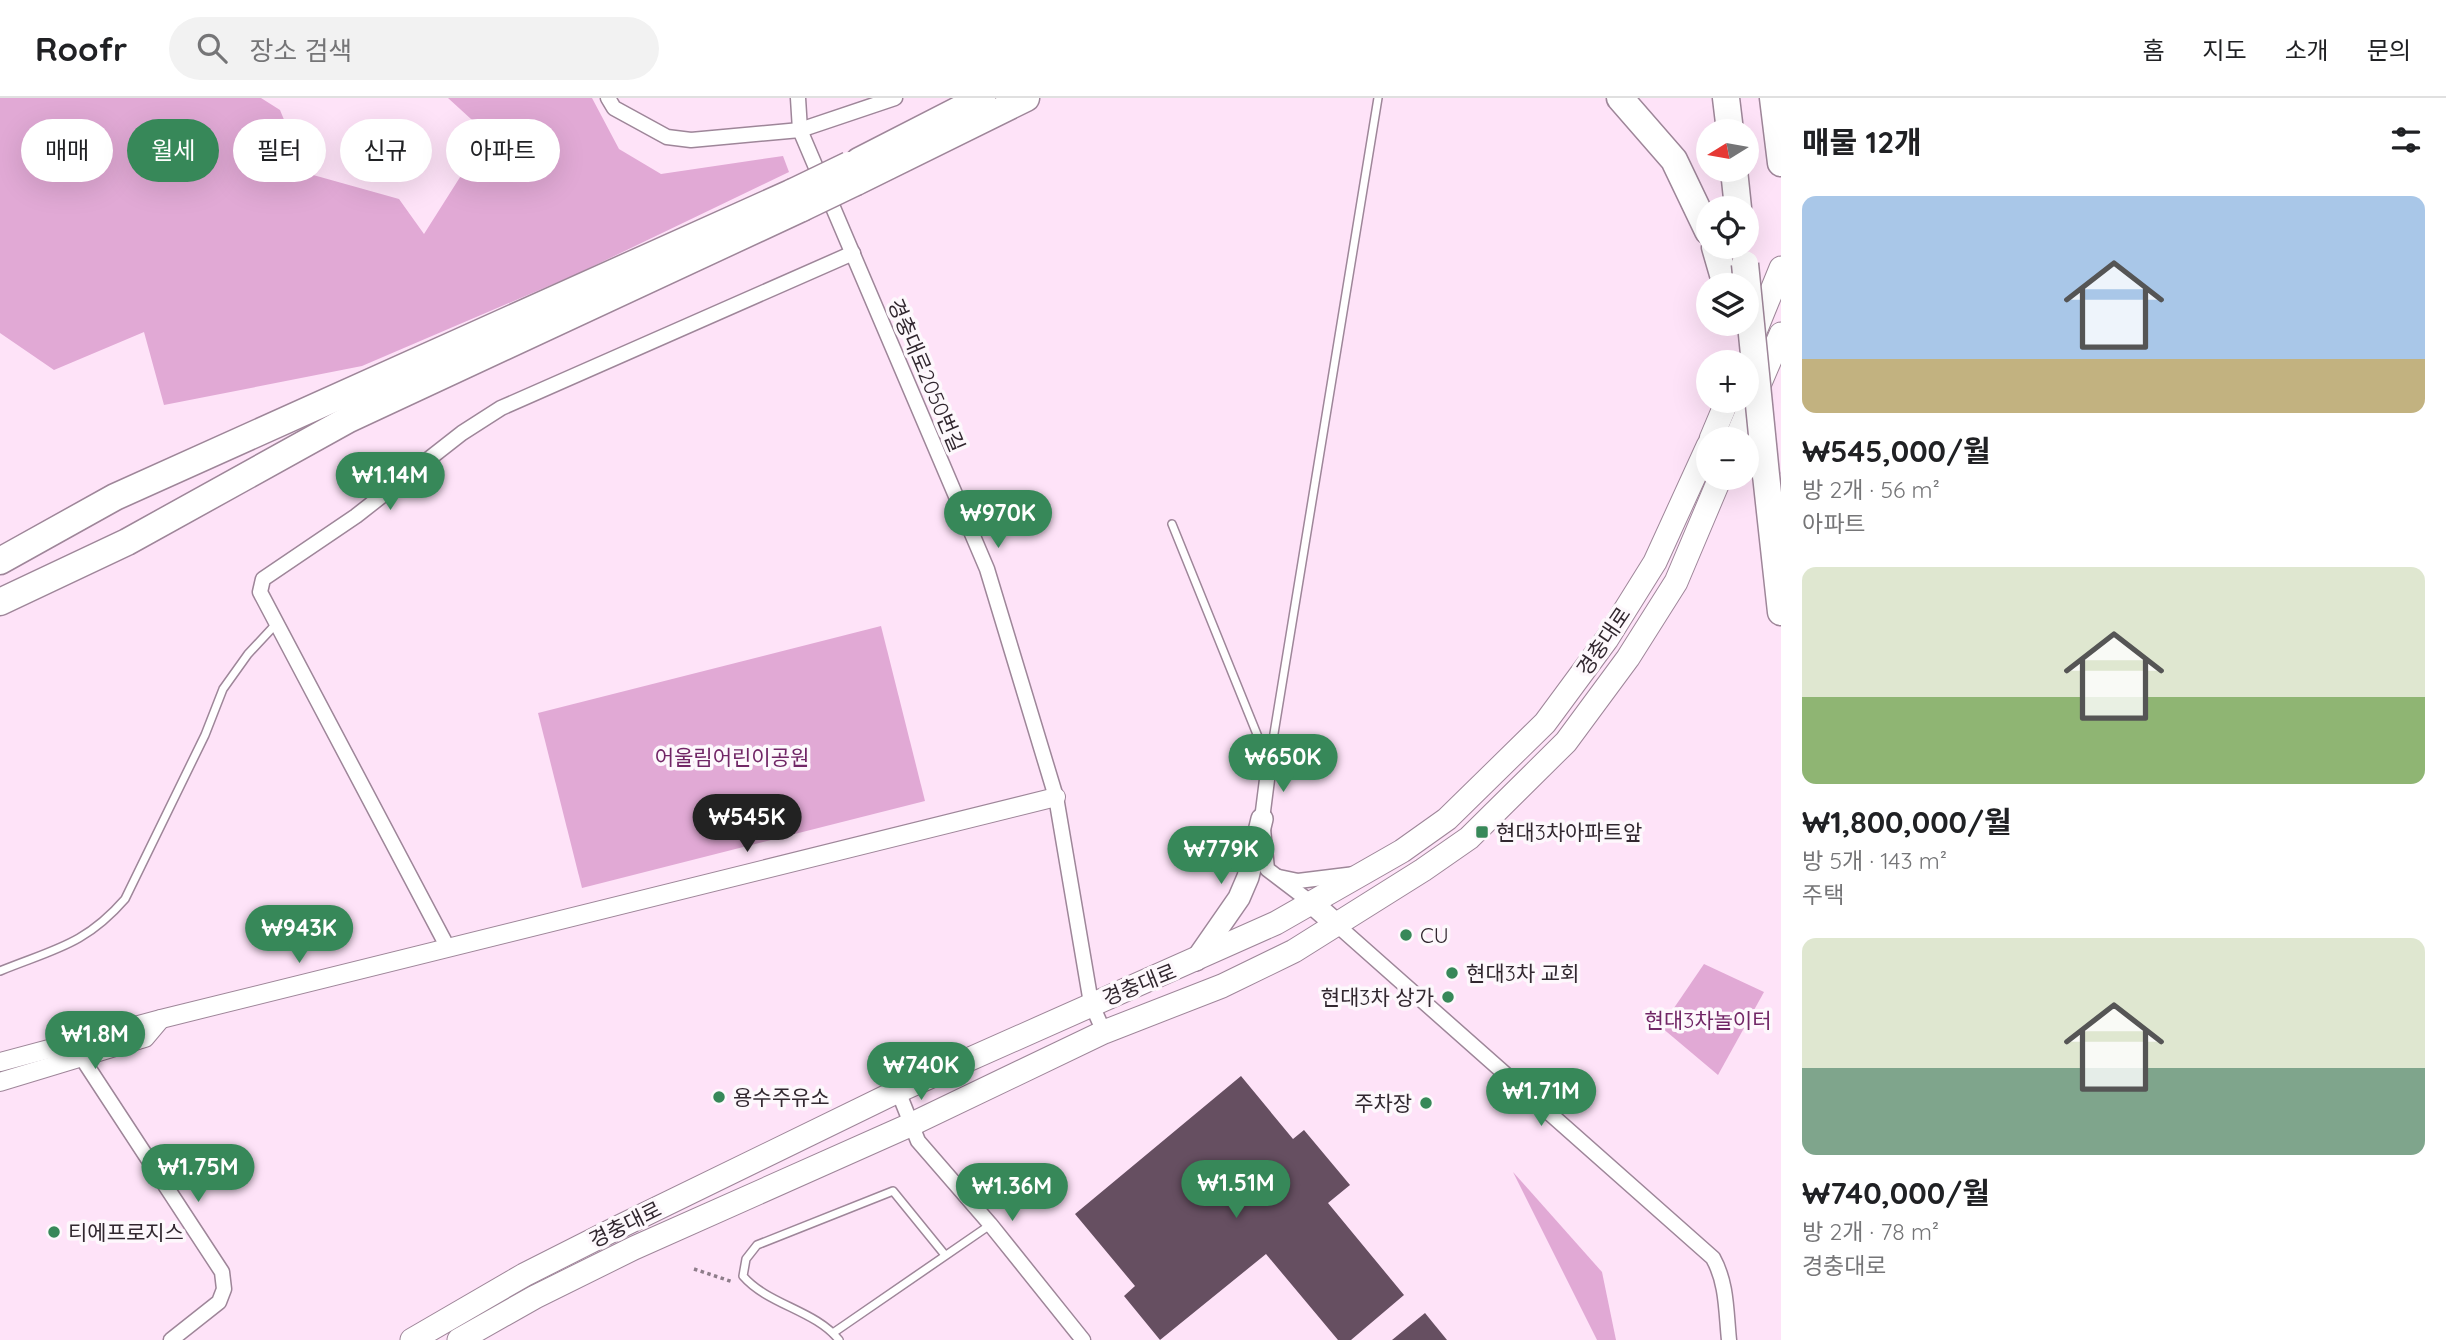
<!DOCTYPE html>
<html lang="ko">
<meta charset="utf-8">
<style>
body{margin:0;font-family:Quicksand,"Noto Sans KR",sans-serif;background:#f2f2f2;color:#202124;height:100vh;display:flex;flex-direction:column;font-size:26px;white-space:nowrap}
*{box-sizing:border-box;margin:0}
p{font-size:23px;color:#757577}
.icon{flex:none;width:38px;height:38px;fill:none;stroke:currentColor;stroke-width:2;stroke-linecap:round;stroke-linejoin:round}
.map{position:relative;flex:1;overflow:hidden}
.drawer{display:flex;flex-direction:column;background:#fff;width:665px}
.drawer>*{flex:none}
.hud{position:absolute;left:21px;top:21px;width:665px;height:63px;display:flex;gap:14px}
.needle{width:46px;rotate:259deg}
.controls{position:absolute;left:1696px;top:21px;display:grid;gap:14px}
.controls a{display:grid;place-items:center;width:63px;height:63px;border-radius:50%;background:#fff;box-shadow:0 7px 28px #0002;font-size:35px}
.price{position:absolute;translate:-50% -60px;padding:0 16px;border-radius:24px;background:#378859;color:#fff;font-size:23px;line-height:46px;filter:drop-shadow(0 2px 4px #0008)}
.price::after{content:'';position:absolute;left:50%;top:42px;width:21px;height:16px;margin-left:-10px;background:inherit;clip-path:polygon(0 0,100% 0,50% 100%)}
.price.selected{background:#222;color:#fff}
ul{padding:0;list-style:none}
li{display:grid;align-content:center;gap:14px;height:371px;padding:0 21px}
li span{display:grid;place-items:center;height:217px;border-radius:14px;color:#555}
li>.icon{margin-inline-start:auto}
span .icon{width:126px;height:126px;fill:#fffc;stroke-width:1}
li b{font-size:30px}
h2{display:flex;justify-content:space-between;align-items:center;height:84px;padding:0 21px;font-size:30px}
.chip{padding:0 24px;border-radius:32px;background:#fff;box-shadow:0 7px 28px #0002;font-size:24px;line-height:63px}
.chip.selected{background:#378859;color:#fff}
header{display:flex;align-items:center;gap:42px;box-sizing:border-box;height:98px;padding:0 35px;background:#fff;border-bottom:2px solid #e0e0e0}
header strong{font-size:33px}
nav{display:flex;gap:38px;margin-inline-start:auto;font-size:24px}
.search{width:490px;height:63px;background:#f2f2f2;display:flex;align-items:center;gap:18px;box-sizing:border-box;padding:0 24px;border-radius:38px;color:#757577;font-size:26px}
main{display:flex;flex:1;min-height:0}
.map>svg:first-child{display:block}
</style>
<header>
<strong>Roofr</strong>
<div class="search"><svg class="icon" aria-label="search" viewBox="0 0 24 24"><circle cx="10" cy="10" r="6"/><path d="M15 15l6 6"/></svg>장소 검색</div>
<nav><a>홈</a><a>지도</a><a>소개</a><a>문의</a></nav>
</header>
<main>
<div class="map">
<svg width="1781" height="1242" viewBox="0 0 1781 1242">
<rect width="100%" height="100%" fill="#fee3f8"/>
<g fill="#e1a9d5">
<polygon points="0,0 261,0 280,12 306,75 399,101 424,136 469,65 507,54 448,0 592,0 619,51 661,76 783,58 789,74 579,175 362,268 164,307 144,234 54,272 0,235"/>
<polygon points="881,528 925,703 582,790 538,615"/>
<polygon points="1704,866 1764,894 1718,977 1661,929"/>
<polygon points="1513,1074 1602,1174 1616,1242 1597,1242"/>
</g>
<g fill="#664f61">
<polygon points="1241,978 1293,1041 1304,1032 1350,1087 1328,1105 1404,1197 1351,1242 1338,1242 1266,1156 1160,1242 1124,1198 1135,1188 1075,1116"/>
<polygon points="1425,1215 1447,1242 1392,1242"/>
</g>
<g fill="none" stroke-linecap="round" stroke-linejoin="round">
<defs>
<g id="service">
<polyline points="1172,426 1269,666"/>
<polyline points="1269,666 1378,0"/>
<path d="M0 873C54 851 85 847 125 801L205 637 223 591 248 556 276 526"/>
<polyline points="833,1235 990,1127"/>
<path d="M839 1242C815 1212 768 1207 743 1178L746 1161 757 1147 893 1093 945 1157"/>
</g>
<g id="minor">
<polyline points="608,0 614,10 667,39 691,42 800,32 895,0"/>
<polyline points="798,0 800,32 987,471 1056,699 1091,905 1104,934"/>
<polyline points="1269,666 1262,721 1267,771 1313,806"/>
<polyline points="1279,779 1298,783 1355,776"/>
<path d="M1337 827 1713 1160C1727 1185 1726 1213 1729 1242"/>
<polyline points="448,850 260,494 263,481 356,418 462,335 501,310 853,155"/>
<polyline points="80,957 222,1174 224,1191 219,1204 171,1242"/>
<polyline points="898,993 918,1043 990,1126 1083,1242"/>
</g>
<g id="tertiary">
<polyline points="0,964 161,921 1056,699"/>
<polyline points="0,984 145,940 161,921"/>
</g>
<g id="secondary">
<polyline points="1313,806 1337,827"/>
<polyline points="1196,862 1239,800 1248,779 1262,721"/>
</g>
<g id="primary">
<polyline points="1752,241 1781,170"/>
<polyline points="1711,341 1727,303"/>
<polyline points="1736,341 1781,236"/>
<polyline points="412,1242 524,1177 621,1128 898,993 1276,825 1402,753 1447,721 1545,625 1607,541 1655,464 1708,348"/>
<polyline points="459,1242 535,1199 634,1150 910,1027 1104,934 1222,888 1294,853 1423,772 1469,740 1566,644 1628,560 1676,484 1720,380"/>
</g>
<g id="motorway">
<polyline points="1620,0 1674,62 1708,133"/>
<polyline points="1726,0 1730,33"/>
<polyline points="1773,0 1781,65"/>
<polyline points="859,63 982,0"/>
<polyline points="1734,72 1738,110"/>
<polyline points="856,84 1026,0"/>
<polyline points="1715,149 1726,187"/>
<polyline points="1766,377 1781,514"/>
<polyline points="0,463 115,399 793,94"/>
<polyline points="0,504 127,444 349,321 802,110"/>
</g>
</defs>
<use href="#service" stroke="#9e8699" stroke-width="10"/>
<use href="#minor" stroke="#9e8699" stroke-width="17"/>
<use href="#tertiary" stroke="#9e8699" stroke-width="20"/>
<use href="#secondary" stroke="#9e8699" stroke-width="24"/>
<use href="#primary" stroke="#9e8699" stroke-width="25"/>
<use href="#motorway" stroke="#9e8699" stroke-width="29"/>
<polyline stroke="#8e7d8a" stroke-width="3.5" stroke-dasharray="3.5 3.5" stroke-linecap="butt" points="694,1171 733,1184"/>
<use href="#service" stroke="#fff" stroke-width="7"/>
<use href="#minor" stroke="#fff" stroke-width="14"/>
<use href="#tertiary" stroke="#fff" stroke-width="18"/>
<use href="#secondary" stroke="#fff" stroke-width="21"/>
<use href="#primary" stroke="#fff" stroke-width="23"/>
<use href="#motorway" stroke="#fff" stroke-width="26"/>
<defs>
<g id="motorway-bridge">
<polyline points="793,94 849,67"/>
<polyline points="802,110 856,84"/>
<polyline points="1745,166 1766,377"/>
</g>
</defs>
<use href="#motorway-bridge" stroke="#9e8699" stroke-width="29" stroke-linecap="butt"/>
<use href="#motorway-bridge" stroke="#fff" stroke-width="26"/>
</g>
<g fill="#378859" stroke="#fdf8fc" stroke-width="2.5">
<rect x="1475" y="727" width="14" height="14" rx="3.5"/>
<circle cx="1406" cy="837" r="7"/>
<circle cx="1452" cy="875" r="7"/>
<circle cx="1448" cy="899" r="7"/>
<circle cx="719" cy="999" r="7"/>
<circle cx="1426" cy="1005" r="7"/>
<circle cx="54" cy="1134" r="7"/>
</g>
<g text-anchor="middle" dominant-baseline="central" stroke-width="7" stroke-linejoin="round" paint-order="stroke">
<g font-size="21" fill="#31272f" stroke="#fdf8fc">
<text transform="translate(927 277) rotate(67)">경충대로2050번길</text>
<text transform="translate(1603 543) rotate(-56)">경충대로</text>
<text transform="translate(1139 886) rotate(-22)">경충대로</text>
<text transform="translate(625 1126) rotate(-26)">경충대로</text>
</g>
<g font-size="21" fill="#712666" stroke="#fdf8fc">
<text x="732" y="659">어울림어린이공원</text>
<text x="1708" y="922">현대3차놀이터</text>
</g>
<g font-size="21" fill="#31272f" stroke="#fdf8fc" text-anchor="start">
<text x="1496" y="734">현대3차아파트앞</text>
<text x="1420" y="837">CU</text>
<text x="1466" y="875">현대3차 교회</text>
<text x="1434" y="899" text-anchor="end">현대3차 상가</text>
<text x="733" y="999">용수주유소</text>
<text x="1412" y="1005" text-anchor="end">주차장</text>
<text x="68" y="1134">티에프로지스</text>
</g>
</g>
</svg>
<div class="controls">
<a><svg class="needle" viewBox="-14 -14 28 28"><path d="M0-13l5 13h-10z" fill="#e53935"/><path d="M0 13l5-13h-10z" fill="#757577"/></svg></a>
<a><svg class="icon" aria-label="locate" viewBox="0 0 24 24"><circle cx="12" cy="12" r="6"/><path d="M12 2v4M12 18v4M2 12h4M18 12h4"/></svg></a>
<a><svg class="icon" aria-label="layers" viewBox="0 0 24 24"><path d="M12 4l9 5-9 5-9-5zM3 14l9 5 9-5"/></svg></a>
<a>+</a>
<a>−</a>
</div>
<b class="price" style="left:390px;top:414px">₩1.14M</b>
<b class="price" style="left:998px;top:452px">₩970K</b>
<b class="price" style="left:1283px;top:696px">₩650K</b>
<b class="price selected" style="left:747px;top:756px">₩545K</b>
<b class="price" style="left:1221px;top:788px">₩779K</b>
<b class="price" style="left:299px;top:867px">₩943K</b>
<b class="price" style="left:95px;top:973px">₩1.8M</b>
<b class="price" style="left:921px;top:1004px">₩740K</b>
<b class="price" style="left:1541px;top:1030px">₩1.71M</b>
<b class="price" style="left:198px;top:1106px">₩1.75M</b>
<b class="price" style="left:1236px;top:1122px">₩1.51M</b>
<b class="price" style="left:1012px;top:1125px">₩1.36M</b>
<div class="hud">
<a class="chip">매매</a>
<a class="chip selected">월세</a>
<a class="chip">필터</a>
<a class="chip">신규</a>
<a class="chip">아파트</a>
</div>
</div>
<section class="drawer">
<h2>매물 12개<svg class="icon" aria-label="filters" viewBox="0 0 24 24"><path d="M4 7h16M4 17h16"/><circle cx="9" cy="7" r="2"/><circle cx="15" cy="17" r="2"/></svg></h2>
<ul>
<li><span style="background:linear-gradient(#a9c7e8 75%,#c2b280 0)"><svg class="icon" aria-label="home" viewBox="0 0 24 24"><path d="M3 11l9-7 9 7M6 9v11h12V9"/></svg></span><div><b>₩545,000/월</b><p>방 2개 · 56 m²</p><p>아파트</p></div></li>
<li><span style="background:linear-gradient(#dfe7d0 60%,#8fb573 0)"><svg class="icon" aria-label="home" viewBox="0 0 24 24"><path d="M3 11l9-7 9 7M6 9v11h12V9"/></svg></span><div><b>₩1,800,000/월</b><p>방 5개 · 143 m²</p><p>주택</p></div></li>
<li><span style="background:linear-gradient(#dfe7d0 60%,#7fa58c 0)"><svg class="icon" aria-label="home" viewBox="0 0 24 24"><path d="M3 11l9-7 9 7M6 9v11h12V9"/></svg></span><div><b>₩740,000/월</b><p>방 2개 · 78 m²</p><p>경충대로</p></div></li>
</ul>
</section>
</main>
